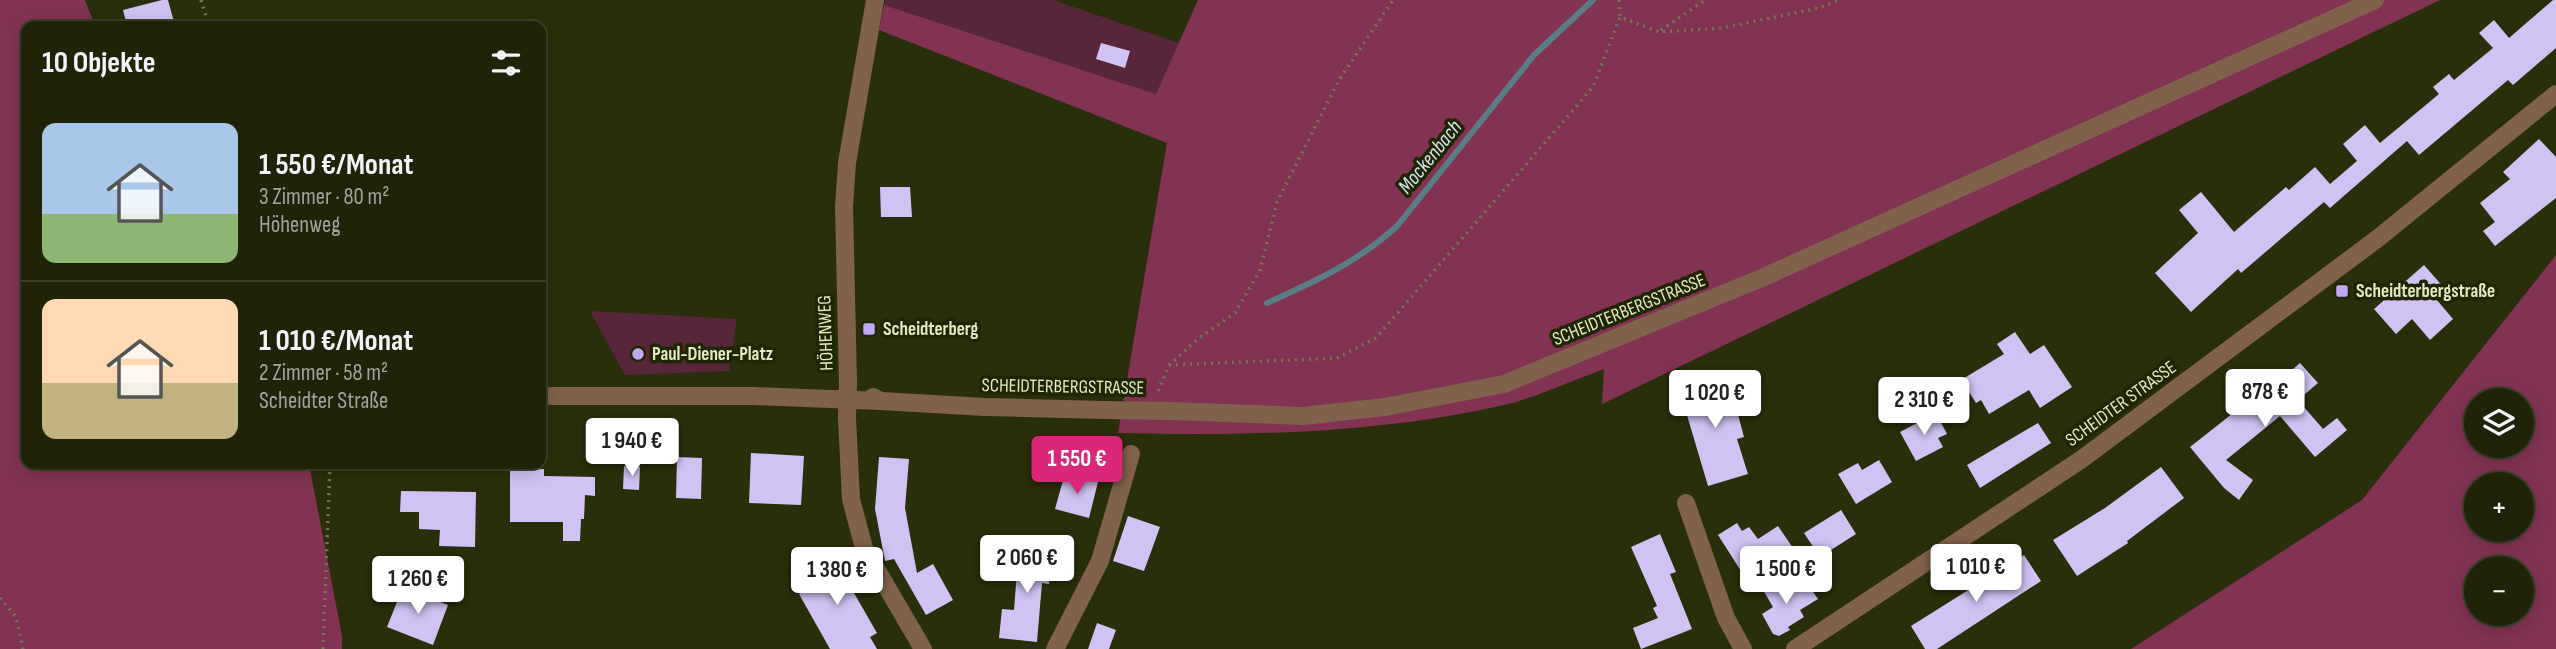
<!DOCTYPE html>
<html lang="de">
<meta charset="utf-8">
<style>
body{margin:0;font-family:"Sofia Sans Condensed",sans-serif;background:#282b12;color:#f1f3f6;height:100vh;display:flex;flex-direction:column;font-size:26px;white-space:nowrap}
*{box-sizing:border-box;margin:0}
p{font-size:23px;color:#a2a49c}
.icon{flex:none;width:38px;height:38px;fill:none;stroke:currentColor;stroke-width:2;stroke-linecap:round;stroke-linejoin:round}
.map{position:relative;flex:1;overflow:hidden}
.panel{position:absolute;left:21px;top:21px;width:525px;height:448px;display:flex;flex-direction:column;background:#202308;border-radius:14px;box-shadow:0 4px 18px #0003,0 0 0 2px #3d4029}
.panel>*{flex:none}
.tools{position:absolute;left:2464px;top:388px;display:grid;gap:14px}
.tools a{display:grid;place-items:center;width:70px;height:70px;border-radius:50%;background:#202308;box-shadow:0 4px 18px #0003,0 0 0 2px #3d4029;font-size:35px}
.price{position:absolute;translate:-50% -60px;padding:0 16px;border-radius:7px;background:#fff;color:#222;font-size:23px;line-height:46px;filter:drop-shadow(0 2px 4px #0008)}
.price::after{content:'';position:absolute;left:50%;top:42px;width:21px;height:16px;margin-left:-10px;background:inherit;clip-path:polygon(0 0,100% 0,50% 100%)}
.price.on{background:#db2777;color:#fff}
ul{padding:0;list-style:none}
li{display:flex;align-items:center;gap:21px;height:175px;padding:0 21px}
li+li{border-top:2px solid #3d4029}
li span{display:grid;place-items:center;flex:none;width:196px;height:140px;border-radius:14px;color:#555}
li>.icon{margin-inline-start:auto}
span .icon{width:84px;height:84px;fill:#fffc;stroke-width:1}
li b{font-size:30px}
h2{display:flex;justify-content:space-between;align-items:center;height:84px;padding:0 21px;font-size:30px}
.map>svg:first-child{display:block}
</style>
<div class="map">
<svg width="2556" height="649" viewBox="0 0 2556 649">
<rect width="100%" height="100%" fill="#2a2f0b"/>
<g fill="#58263a">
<polygon points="885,0 1053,0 1179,43 1156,94 884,5"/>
<polygon points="590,311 737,319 729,371 625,375"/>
</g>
<g fill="#823353" fill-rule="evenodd">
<polygon points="0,0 85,0 95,26 26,26 26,464 309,464 342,636 342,649 0,649"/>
<path d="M1198 0H2440L1602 404 1604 369C1571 381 1537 397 1504 405 1376 434 1248 436 1118 433L1167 143 879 30 884 5 1156 94Z"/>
<path d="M2556 255V649H2131L2362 500ZM2476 401H2522V446H2476ZM2476 485H2522V530H2476ZM2476 569H2522V614H2476Z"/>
</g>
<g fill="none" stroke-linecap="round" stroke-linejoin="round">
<path stroke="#5a7c86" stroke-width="6" d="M1267 303C1314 282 1360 261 1398 225L1534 55 1593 0"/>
</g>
<g fill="#d0c3f4">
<polygon points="162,0 168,0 175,26 127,26 123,10"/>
<polygon points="2553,0 2556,0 2556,48 2513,85 2508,80 2419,155 2407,141 2330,208 2324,202 2241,273 2238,269 2191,312 2155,273 2198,233 2179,210 2201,192 2234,232 2286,187 2289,190 2315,167 2330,184 2357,161 2343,144 2365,125 2380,143 2439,94 2433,87 2449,74 2454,80 2493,48 2479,33 2494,20 2509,38"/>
<polygon points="1101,43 1130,51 1125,68 1096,59"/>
<polygon points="2539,139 2556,157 2556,198 2495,246 2483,231 2495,222 2480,203 2510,179 2503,172"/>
<polygon points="880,187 910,187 912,217 881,217"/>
<polygon points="2424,265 2446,290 2436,299 2453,319 2430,340 2412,319 2396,334 2374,309"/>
<polygon points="2015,332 2030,354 2044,345 2072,387 2040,408 2029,390 1989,414 1981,400 1976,403 1961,380 2004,354 1997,344"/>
<polygon points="2300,363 2318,383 2298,400 2323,429 2337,418 2347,430 2315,457 2280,416 2226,460 2253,480 2239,500 2224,488 2190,447 2237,410 2240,414"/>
<polygon points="1717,373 1723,395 1732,392 1744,437 1737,439 1748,474 1708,486 1684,405 1691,403 1685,382"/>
<polygon points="1936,413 1947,434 1938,438 1943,447 1916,461 1900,432"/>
<polygon points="2038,423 2051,443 1980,488 1967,465"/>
<polygon points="751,453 804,456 801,505 749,503"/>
<polygon points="677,457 702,458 701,499 676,498"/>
<polygon points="879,457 909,459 905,508 917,573 933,564 953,600 926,615 894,559 885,561 875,509"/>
<polygon points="1879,460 1892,482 1856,504 1838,474 1858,463 1862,470"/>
<polygon points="624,466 640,467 639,490 623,489"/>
<polygon points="2161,467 2184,498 2127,541 2128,543 2077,576 2053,540 2105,508"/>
<polygon points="544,469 544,476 595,477 595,496 585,495 584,519 581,519 580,541 563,541 563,522 510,522 510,470"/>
<polygon points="1065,473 1098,482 1089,518 1055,509"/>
<polygon points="401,491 476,492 475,547 439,546 440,530 419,529 419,512 400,512"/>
<polygon points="1841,510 1856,534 1820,557 1804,533"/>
<polygon points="1128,516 1160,527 1144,571 1113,561"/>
<polygon points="1737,523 1742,531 1749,527 1758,539 1778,526 1795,551 1748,582 1718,535"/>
<polygon points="1660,534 1676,572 1670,574 1692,629 1641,649 1633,628 1658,618 1653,608 1657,606 1631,547"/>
<polygon points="1019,546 1052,549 1049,584 1042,583 1037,642 999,638 1002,609 1014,610"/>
<polygon points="837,555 857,591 854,593 877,633 870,637 877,649 830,649 799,594 811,587 800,569 817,559 821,565"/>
<polygon points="2024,555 2041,581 1937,649 1925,649 1911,626"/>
<polygon points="1756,578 1793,591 1807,583 1818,599 1800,610 1804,617 1788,627 1790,630 1779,636 1773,634 1762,614 1773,607"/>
<polygon points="403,587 448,605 433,645 387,627"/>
<polygon points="1097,623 1116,630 1109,649 1088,649"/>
</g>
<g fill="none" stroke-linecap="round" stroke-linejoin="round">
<g stroke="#727754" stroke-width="3.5" stroke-dasharray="2 5" stroke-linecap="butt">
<polyline points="201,0 209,26"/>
<polyline points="1619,0 1620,17 1659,32 1722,28 1819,8 1840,0"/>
<polyline points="1661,30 1705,0"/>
<polyline points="1169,365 1337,358 1376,338 1593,87 1620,17"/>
<polyline points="1158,391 1169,365 1199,338 1235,313 1260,270 1277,202 1339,80 1393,0"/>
<polyline points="0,598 16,617 23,649"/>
<polyline points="323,649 330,464"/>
</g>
<g stroke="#80614b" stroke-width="18">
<polyline points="875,0 847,163 844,207 848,381 847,418 851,499 864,548 923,649"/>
<polyline points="541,396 754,396 881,401"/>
<polyline points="873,397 881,401 985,407 1103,410"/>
<polyline points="1172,411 1303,416 1385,407 1504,384 1764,277 2375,0"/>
<polyline points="1686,503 1726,618 1743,649"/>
<polyline points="1055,649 1100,561 1131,454"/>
<polyline points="1795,649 2082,459 2377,239 2556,94"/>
</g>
<polyline stroke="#80614b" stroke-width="18" points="1103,410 1172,411"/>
</g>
<g fill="#bfa9f4" stroke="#202502" stroke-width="2.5">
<rect x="2335" y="284" width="14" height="14" rx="3.5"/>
<rect x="862" y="322" width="14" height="14" rx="3.5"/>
<circle cx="638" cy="354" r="7"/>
</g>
<g text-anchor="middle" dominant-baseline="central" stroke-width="7" stroke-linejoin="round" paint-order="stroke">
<g font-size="19" font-weight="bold" fill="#e2e9c6" stroke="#202502" text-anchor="start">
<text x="2356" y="291">Scheidterbergstraße</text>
<text x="883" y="329">Scheidterberg</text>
<text x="652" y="354">Paul-Diener-Platz</text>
</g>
<g font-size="19" fill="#e2e9c6" stroke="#202502">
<text transform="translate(1629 310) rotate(-22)">SCHEIDTERBERGSTRASSE</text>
<text transform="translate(826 333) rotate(-92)">HÖHENWEG</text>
<text transform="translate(1063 387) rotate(1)">SCHEIDTERBERGSTRASSE</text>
<text transform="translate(2121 404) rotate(-36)">SCHEIDTER STRASSE</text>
</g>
<g font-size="21" font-style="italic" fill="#d0e5f2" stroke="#202502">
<text transform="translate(1430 157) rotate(-51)">Mockenbach</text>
</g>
</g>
</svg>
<div class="tools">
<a><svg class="icon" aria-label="layers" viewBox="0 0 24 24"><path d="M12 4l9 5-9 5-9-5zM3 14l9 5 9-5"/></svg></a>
<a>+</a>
<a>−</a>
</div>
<b class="price" style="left:2265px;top:429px">878 €</b>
<b class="price" style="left:1715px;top:430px">1 020 €</b>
<b class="price" style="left:1924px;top:437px">2 310 €</b>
<b class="price" style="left:632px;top:478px">1 940 €</b>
<b class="price on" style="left:1077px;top:496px">1 550 €</b>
<b class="price" style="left:1027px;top:595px">2 060 €</b>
<b class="price" style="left:1976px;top:604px">1 010 €</b>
<b class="price" style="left:1786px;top:606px">1 500 €</b>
<b class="price" style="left:837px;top:607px">1 380 €</b>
<b class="price" style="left:418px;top:616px">1 260 €</b>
<section class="panel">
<h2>10 Objekte<svg class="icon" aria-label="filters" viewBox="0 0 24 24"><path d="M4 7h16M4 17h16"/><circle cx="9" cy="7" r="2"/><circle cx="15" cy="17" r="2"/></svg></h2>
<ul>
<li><span style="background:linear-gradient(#a9c7e8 65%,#8fb573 0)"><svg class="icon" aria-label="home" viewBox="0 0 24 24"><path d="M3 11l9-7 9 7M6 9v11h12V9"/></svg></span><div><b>1 550 €/Monat</b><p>3 Zimmer · 80 m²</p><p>Höhenweg</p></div></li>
<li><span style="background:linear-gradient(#ffd9b3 60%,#c2b280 0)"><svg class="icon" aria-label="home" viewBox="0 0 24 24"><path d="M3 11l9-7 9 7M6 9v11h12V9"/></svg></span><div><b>1 010 €/Monat</b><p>2 Zimmer · 58 m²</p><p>Scheidter Straße</p></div></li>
</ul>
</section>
</div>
